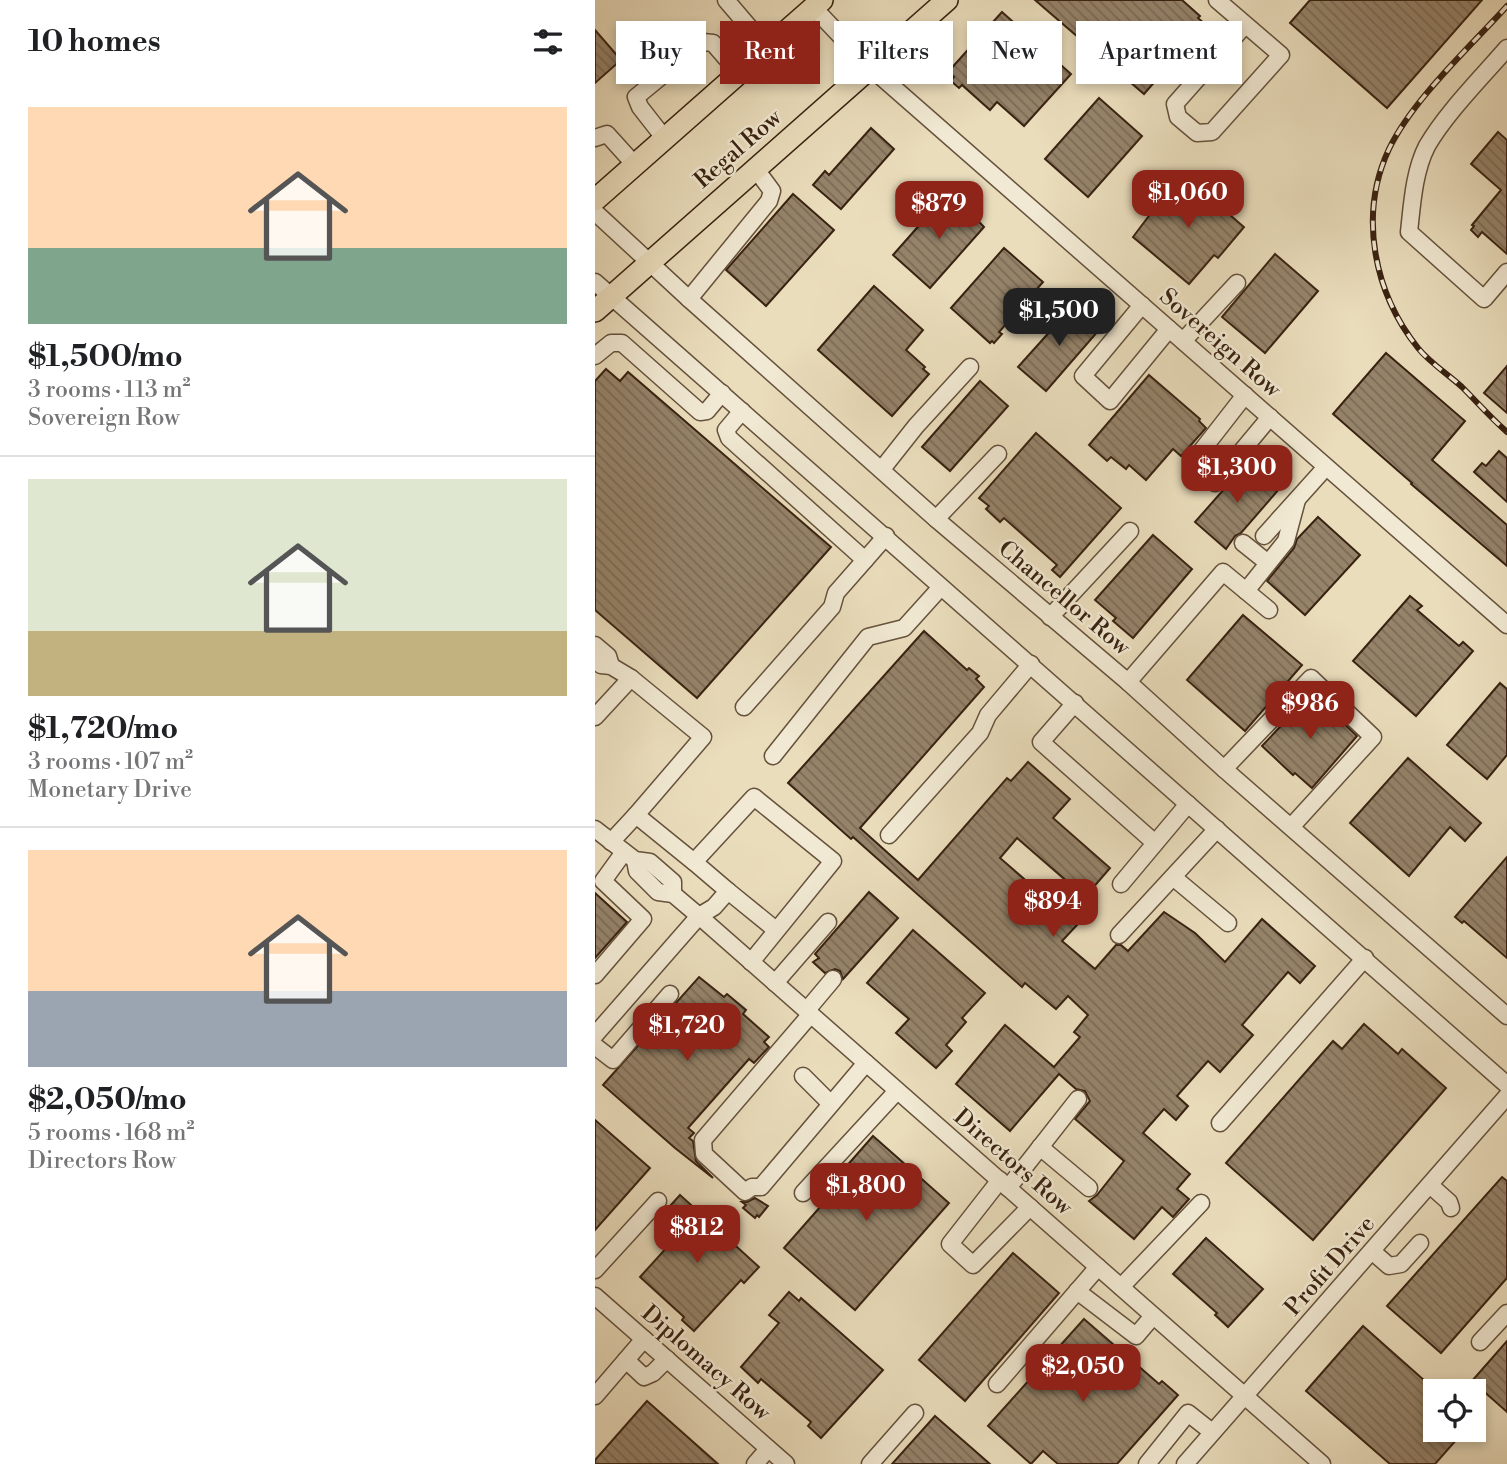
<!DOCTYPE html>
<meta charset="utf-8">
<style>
body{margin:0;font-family:"Libre Bodoni",serif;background:#f6f6f6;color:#202124;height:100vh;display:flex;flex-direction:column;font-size:26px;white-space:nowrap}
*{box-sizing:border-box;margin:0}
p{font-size:23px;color:#757577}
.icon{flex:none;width:38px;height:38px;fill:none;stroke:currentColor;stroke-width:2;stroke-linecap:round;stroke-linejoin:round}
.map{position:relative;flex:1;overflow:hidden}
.panel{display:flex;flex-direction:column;background:#fff;width:595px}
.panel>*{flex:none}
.guide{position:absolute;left:21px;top:21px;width:665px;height:63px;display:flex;gap:14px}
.buttons{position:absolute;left:828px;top:1379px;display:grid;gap:14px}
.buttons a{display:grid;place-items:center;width:63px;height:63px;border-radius:0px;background:#fff;box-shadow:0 4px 10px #0003;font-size:35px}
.price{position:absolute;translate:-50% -60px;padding:0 16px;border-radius:14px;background:#8f2418;color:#fff;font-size:23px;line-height:46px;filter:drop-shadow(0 2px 4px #0008)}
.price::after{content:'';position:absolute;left:50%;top:42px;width:21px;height:16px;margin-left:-10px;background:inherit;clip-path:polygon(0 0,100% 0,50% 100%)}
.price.active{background:#222;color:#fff}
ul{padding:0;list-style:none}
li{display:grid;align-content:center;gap:14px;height:371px;padding:0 28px}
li+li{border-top:2px solid #e0e0e0}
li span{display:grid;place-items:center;height:217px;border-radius:0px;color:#555}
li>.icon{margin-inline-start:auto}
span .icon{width:126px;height:126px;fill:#fffc;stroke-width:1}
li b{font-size:30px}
h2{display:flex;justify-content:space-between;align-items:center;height:84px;padding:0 28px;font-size:30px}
.tag{padding:0 24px;border-radius:0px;background:#fff;box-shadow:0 4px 10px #0003;font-size:24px;line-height:63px}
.tag.active{background:#8f2418;color:#fff}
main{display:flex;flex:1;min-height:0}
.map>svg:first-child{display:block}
</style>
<main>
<section class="panel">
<h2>10 homes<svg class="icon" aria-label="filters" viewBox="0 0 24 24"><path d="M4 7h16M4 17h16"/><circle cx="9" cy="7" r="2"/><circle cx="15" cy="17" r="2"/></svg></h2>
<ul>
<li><span style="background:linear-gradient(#ffd9b3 65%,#7fa58c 0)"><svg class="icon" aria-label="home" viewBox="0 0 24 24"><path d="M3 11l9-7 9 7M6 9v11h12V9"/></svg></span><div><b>$1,500/mo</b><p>3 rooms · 113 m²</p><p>Sovereign Row</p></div></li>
<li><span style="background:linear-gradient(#dfe7d0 70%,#c2b280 0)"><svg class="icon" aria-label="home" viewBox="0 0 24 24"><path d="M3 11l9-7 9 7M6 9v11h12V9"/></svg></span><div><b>$1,720/mo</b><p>3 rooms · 107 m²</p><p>Monetary Drive</p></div></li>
<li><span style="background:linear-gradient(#ffd9b3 65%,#9aa5b1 0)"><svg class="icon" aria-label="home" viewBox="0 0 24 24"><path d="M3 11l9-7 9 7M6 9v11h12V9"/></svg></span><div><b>$2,050/mo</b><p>5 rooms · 168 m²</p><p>Directors Row</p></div></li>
</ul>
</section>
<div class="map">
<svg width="912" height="1464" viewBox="0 0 912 1464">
<defs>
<pattern id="building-back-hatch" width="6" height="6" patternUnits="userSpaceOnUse" patternTransform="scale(1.75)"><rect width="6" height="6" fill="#95836a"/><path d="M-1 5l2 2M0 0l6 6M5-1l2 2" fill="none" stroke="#7b6b56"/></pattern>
</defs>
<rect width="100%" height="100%" fill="#eaddbc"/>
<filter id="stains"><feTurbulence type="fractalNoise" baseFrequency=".00286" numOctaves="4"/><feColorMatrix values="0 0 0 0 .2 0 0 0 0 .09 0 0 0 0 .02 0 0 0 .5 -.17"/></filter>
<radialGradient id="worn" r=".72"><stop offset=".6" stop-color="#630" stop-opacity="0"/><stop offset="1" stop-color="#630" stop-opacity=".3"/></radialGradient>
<g fill="url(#building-back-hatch)" stroke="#392211" stroke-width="2">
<polygon points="440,0 587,0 605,16 603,18 610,24 549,94"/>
<polygon points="715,0 887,0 792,108 695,23"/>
<polygon points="407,12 476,74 429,126 402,102 395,110 367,85 364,88 356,81 359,77 353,72"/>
<polygon points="0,30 26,60 0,83"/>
<polygon points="504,98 547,136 493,197 450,159"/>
<polygon points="276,128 299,149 246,209 218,185 230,171 234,175"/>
<polygon points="903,132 912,140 912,254 887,232 883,237 876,230 879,226 877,225 906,190 876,164"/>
<polygon points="591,177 649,227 623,258 619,255 594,284 538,237 575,188 579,191"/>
<polygon points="198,194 239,230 171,306 131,270"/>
<polygon points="351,195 372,213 374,211 389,227 335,288 298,255"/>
<polygon points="409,248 448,282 404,332 407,334 399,343 397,341 395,343 356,308"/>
<polygon points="680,254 723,291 670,353 627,317"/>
<polygon points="279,286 328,330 311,350 330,367 328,369 334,374 297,416 223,350"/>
<polygon points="477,307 483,312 485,310 505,327 504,330 451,391 423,367"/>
<polygon points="791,353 870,421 837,460 912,525 912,566 816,484 817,483 738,414"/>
<polygon points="912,366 912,413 889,393"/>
<polygon points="11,369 25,381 33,372 236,547 102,698 0,610 0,381"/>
<polygon points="554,375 605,419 604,421 611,428 586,456 578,449 551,480 534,465 531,469 516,457 512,461 494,445"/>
<polygon points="385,381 413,406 355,471 327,447"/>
<polygon points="441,433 526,508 465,577 457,570 462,565 409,518 405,522 391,509 394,506 384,498"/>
<polygon points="904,451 912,458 912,502 879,472 887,463 891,466"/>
<polygon points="653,462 685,488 646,533 640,536 631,549 600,522"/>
<polygon points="723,517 765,555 710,615 672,581 699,548 702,539"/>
<polygon points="558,535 597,569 538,638 518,621 521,618 500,600"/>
<polygon points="815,596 827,606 822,610 864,646 868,642 878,651 821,716 758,661"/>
<polygon points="648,615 707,665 650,731 592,680"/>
<polygon points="329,631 372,670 374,668 384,676 381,679 389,687 265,828 323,880 412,778 416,781 433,762 475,799 458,818 515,868 490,897 422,838 405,858 482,925 467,941 500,969 521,945 526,945 533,951 569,912 600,933 630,962 667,919 720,966 705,983 693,972 647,1025 658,1035 625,1072 613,1061 582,1096 593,1106 581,1120 569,1109 548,1133 595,1174 582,1189 594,1199 578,1217 567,1207 539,1239 494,1201 502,1195 529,1161 480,1119 495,1101 490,1091 481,1089 464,1074 415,1131 361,1084 410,1025 459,1067 485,1037 479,1032 493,1015 473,996 461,1009 430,983 427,987 258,837 256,839 193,783"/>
<polygon points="905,683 912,689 912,755 892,779 852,745"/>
<polygon points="718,694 762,736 717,788 700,773 698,775 667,746 715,695"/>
<polygon points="813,758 886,823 870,841 855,827 814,876 755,823"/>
<polygon points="912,857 912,958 869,921 867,923 860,917"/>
<polygon points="274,892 303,918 248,979 245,971 240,969 230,973 218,962 224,958 220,954"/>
<polygon points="0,893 32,922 0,958"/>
<polygon points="318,930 390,993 367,1018 371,1022 351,1045 357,1051 341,1068 301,1033 314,1019 272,983"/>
<polygon points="104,977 129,997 132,994 151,1010 148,1014 174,1037 169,1042 174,1047 159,1063 154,1059 93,1128 99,1133 94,1138 98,1141 101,1161 118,1178 80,1148 8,1085"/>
<polygon points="769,1024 803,1054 807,1049 851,1088 718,1240 631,1163 738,1041 747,1049"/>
<polygon points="0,1120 55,1168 0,1230"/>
<polygon points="278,1136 354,1203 260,1310 189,1248 226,1206 221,1201"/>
<polygon points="907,1177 912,1181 912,1278 846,1353 792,1306"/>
<polygon points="85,1195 164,1267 149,1283 146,1280 99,1331 87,1320 89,1317 45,1277 85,1233 66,1216"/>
<polygon points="160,1198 173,1206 164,1217 162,1215 160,1218 148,1208 151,1205 147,1202 152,1202"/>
<polygon points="611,1238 668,1289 633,1327 620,1315 622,1313 578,1274"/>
<polygon points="418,1253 464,1293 370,1401 324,1360"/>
<polygon points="194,1292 204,1301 206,1298 288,1370 226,1438 213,1426 216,1422 166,1379 163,1383 146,1367 184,1323 174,1315"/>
<polygon points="489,1319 564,1384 567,1381 583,1395 522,1464 463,1464 448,1451 436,1464 393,1426"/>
<polygon points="768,1326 840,1390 840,1430 870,1430 840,1464 795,1464 711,1391"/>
<polygon points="912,1341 912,1412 877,1381"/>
<polygon points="52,1401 123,1464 0,1464 0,1460"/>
<polygon points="340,1416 395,1464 297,1464"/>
</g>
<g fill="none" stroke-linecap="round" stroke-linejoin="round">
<defs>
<g id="minor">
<polyline points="131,0 172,48"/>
<polyline points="622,0 686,55 617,132 602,133 583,117 580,104 650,25"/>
<polyline points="218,7 275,67 912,625"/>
<path d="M912 48C887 77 851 113 832 146 819 171 817 205 814 232L889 299 912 272"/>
<polyline points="0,138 12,134 40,165"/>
<polyline points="70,139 45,107 41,97 108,42 118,43 144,73"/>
<polyline points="0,212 94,299 341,519 533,682 629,769 912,1016"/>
<polyline points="0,282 912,1085"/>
<polyline points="94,299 174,201 177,191 160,168"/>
<polyline points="547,305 488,376 515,401 574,329"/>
<polyline points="588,341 642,283"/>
<polyline points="0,356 16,343 27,343 105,412 112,411 127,393"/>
<polyline points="650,395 597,463 620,483 675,417"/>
<polyline points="147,411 131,430 134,438 270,560 291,536"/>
<polyline points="287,469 321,426 375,367"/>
<polyline points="341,519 403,454"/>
<polyline points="669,536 731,467"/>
<polyline points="648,543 673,563"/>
<polyline points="651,591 691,541 702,500"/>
<polyline points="455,617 535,531"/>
<polyline points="0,645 13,656 16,666"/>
<polyline points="0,660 6,665 16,666 36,678 0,717"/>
<polyline points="36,678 108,737 41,815"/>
<polyline points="533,682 628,572 674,610"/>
<polyline points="480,703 446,742 560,843"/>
<polyline points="149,707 237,607 241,593 270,560"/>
<polyline points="178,756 273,637 309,628 346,587"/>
<polyline points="629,769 716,678 778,737 696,827"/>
<polyline points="0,829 40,860 55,862 78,882 78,894"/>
<polyline points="294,835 385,733 393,715 436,664"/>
<polyline points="16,842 41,815 99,862"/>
<polyline points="40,860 42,871 63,892 78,894 104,916 727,1464"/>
<polyline points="578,877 633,923"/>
<polyline points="526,884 593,804"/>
<polyline points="133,891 181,930"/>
<polyline points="524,935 622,829"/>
<polyline points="0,975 48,919 8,881 29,852"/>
<polyline points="180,983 233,922"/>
<polyline points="212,1010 238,979"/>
<polyline points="216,1014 108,1140 109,1154 150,1192 157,1187 166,1187 271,1063"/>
<polyline points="0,1035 104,916 119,907 133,891 99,862 159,797 238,861 156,962"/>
<polyline points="0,1046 18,1060 75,994"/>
<polyline points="208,1076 236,1104"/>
<polyline points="625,1123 770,958"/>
<polyline points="445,1147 494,1188"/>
<polyline points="405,1180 355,1244 378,1265 435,1207"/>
<polyline points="836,1186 854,1202 856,1208"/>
<polyline points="413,1188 483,1099"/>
<polyline points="208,1193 302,1091"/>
<polyline points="778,1252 794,1266 806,1264 825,1243"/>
<polyline points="0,1270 63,1201"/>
<polyline points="526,1287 606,1203"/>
<polyline points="482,1291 541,1336 558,1316"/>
<polyline points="0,1296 191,1464"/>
<polyline points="885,1342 912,1313"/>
<polyline points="31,1360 49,1377 58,1373 72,1359"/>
<polyline points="402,1384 503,1267"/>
<polyline points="0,1396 49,1339"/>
<polyline points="160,1464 173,1449"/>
<polyline points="275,1464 320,1413"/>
<polyline points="552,1464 593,1413 617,1432"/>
<polyline points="590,1464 912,1096"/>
</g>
<g id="major">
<polyline points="0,200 227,0"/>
<polyline points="0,311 352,0"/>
</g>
</defs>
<use href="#minor" stroke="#65513c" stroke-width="19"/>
<use href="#major" stroke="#392211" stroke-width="24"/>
<use href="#minor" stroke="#f1e9d3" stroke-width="16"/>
<use href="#major" stroke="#eaddbc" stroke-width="21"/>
<defs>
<path id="rail" d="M912 6C875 47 818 99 794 149 763 215 779 293 823 348 835 363 853 374 867 387 882 402 896 418 912 432"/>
</defs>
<use href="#rail" stroke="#392211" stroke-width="6"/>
<use href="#rail" stroke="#f1e9d3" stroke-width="3.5" stroke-dasharray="10" stroke-linecap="butt"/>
</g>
<g text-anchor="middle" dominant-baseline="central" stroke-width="5" stroke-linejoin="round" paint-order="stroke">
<g font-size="23" fill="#392211" stroke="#f1e9d3">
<text transform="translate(143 149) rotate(-41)">Regal Row</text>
<text transform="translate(625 343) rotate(41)">Sovereign Row</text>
<text transform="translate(469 598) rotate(40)">Chancellor Row</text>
<text transform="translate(418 1162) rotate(41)">Directors Row</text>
<text transform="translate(735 1266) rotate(-49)">Profit Drive</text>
<text transform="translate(111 1363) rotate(41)">Diplomacy Row</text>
</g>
</g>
<rect width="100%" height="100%" filter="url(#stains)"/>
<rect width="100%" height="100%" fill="url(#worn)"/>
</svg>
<div class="buttons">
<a><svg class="icon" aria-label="locate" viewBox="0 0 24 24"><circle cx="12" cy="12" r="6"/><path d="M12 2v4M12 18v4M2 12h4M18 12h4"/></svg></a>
</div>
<b class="price" style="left:593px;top:230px">$1,060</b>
<b class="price" style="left:344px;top:241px">$879</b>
<b class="price active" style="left:464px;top:348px">$1,500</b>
<b class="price" style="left:642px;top:505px">$1,300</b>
<b class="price" style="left:715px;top:741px">$986</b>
<b class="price" style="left:458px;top:939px">$894</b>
<b class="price" style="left:92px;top:1063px">$1,720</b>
<b class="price" style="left:271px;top:1223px">$1,800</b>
<b class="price" style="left:102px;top:1265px">$812</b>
<b class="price" style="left:488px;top:1404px">$2,050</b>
<div class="guide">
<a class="tag">Buy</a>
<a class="tag active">Rent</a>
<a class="tag">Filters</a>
<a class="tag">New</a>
<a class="tag">Apartment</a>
</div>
</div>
</main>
